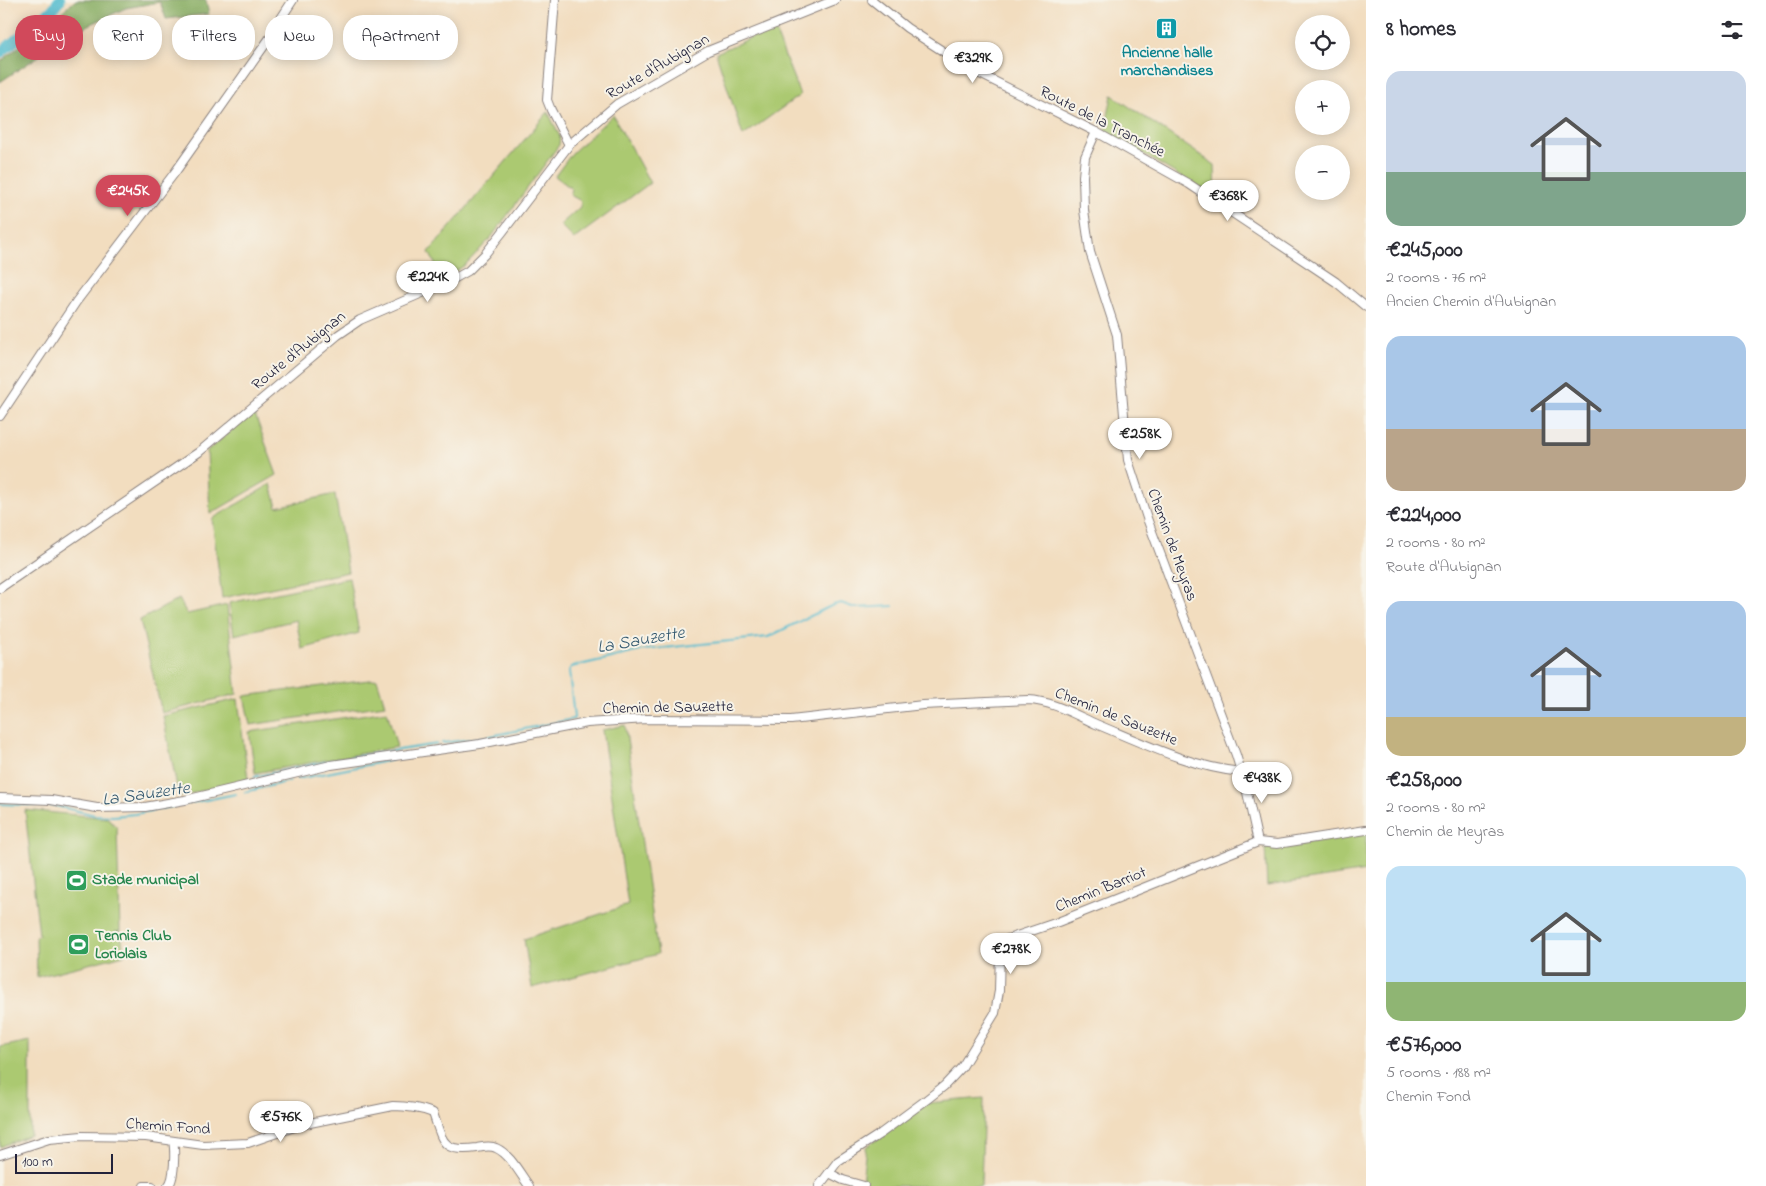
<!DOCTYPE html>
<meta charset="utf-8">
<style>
body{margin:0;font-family:"Indie Flower",sans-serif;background:#f7f7f7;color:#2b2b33;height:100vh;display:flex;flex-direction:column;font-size:19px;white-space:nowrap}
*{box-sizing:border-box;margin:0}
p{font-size:16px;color:#7c7c81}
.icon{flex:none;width:28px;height:28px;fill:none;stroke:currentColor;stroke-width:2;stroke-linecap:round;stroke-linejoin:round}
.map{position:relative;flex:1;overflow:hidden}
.sheet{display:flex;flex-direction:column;background:#fff;width:400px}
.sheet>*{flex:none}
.guide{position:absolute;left:15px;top:15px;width:475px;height:45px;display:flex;gap:10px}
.fabs{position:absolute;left:1295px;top:15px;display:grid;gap:10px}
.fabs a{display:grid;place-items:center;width:55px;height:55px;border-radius:50%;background:#fff;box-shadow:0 2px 12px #0003;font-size:25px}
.scale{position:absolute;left:15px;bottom:12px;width:98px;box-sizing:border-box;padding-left:5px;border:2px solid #22223b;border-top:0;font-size:14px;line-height:18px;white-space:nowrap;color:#22223b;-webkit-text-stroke:4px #f7f3e8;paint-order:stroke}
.price{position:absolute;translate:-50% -42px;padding:0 11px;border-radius:18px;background:#fff;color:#222;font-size:16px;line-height:32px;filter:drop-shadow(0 1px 2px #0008)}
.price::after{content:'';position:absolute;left:50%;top:30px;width:15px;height:11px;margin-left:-8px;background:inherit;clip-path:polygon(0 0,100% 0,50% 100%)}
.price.selected{background:#d1495b;color:#fff}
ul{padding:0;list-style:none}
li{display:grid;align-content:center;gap:10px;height:265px;padding:0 20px}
li span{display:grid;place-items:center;height:155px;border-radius:15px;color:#555}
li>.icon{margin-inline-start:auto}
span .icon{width:90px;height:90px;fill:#fffc;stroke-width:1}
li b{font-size:21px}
h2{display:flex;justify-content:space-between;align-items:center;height:60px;padding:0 20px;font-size:21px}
.pill{padding:0 18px;border-radius:20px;background:#fff;box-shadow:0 2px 12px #0003;font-size:18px;line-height:45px}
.pill.selected{background:#d1495b;color:#fff}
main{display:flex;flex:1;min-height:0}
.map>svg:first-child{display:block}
</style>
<main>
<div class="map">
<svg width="1366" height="1186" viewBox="0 0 1366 1186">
<rect width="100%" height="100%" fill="#f7f3e8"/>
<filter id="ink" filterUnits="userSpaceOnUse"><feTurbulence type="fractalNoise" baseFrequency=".02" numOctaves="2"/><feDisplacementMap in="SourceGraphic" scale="10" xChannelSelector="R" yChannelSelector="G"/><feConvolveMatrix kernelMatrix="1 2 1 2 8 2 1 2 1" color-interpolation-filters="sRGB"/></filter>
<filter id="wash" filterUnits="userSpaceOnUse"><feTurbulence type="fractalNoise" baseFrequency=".0096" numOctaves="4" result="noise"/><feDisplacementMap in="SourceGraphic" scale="20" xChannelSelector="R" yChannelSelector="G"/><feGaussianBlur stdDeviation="1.12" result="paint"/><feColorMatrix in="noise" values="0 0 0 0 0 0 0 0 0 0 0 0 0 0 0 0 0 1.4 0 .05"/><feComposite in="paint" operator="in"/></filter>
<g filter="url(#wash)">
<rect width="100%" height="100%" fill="#f2ddbf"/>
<g fill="#abc971" stroke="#667656">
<polygon points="774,28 800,95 743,136 716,53"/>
<polygon points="1112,95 1215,165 1216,198 1105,131"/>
<polygon points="548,112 560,137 559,145 490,239 465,265 443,280 429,252"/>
<polygon points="613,115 650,183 574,239 560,225 580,207 581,201 570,195 572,189 555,176 572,153"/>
<polygon points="254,412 277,475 210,514 207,451"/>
<polygon points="271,484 277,507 335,494 348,572 222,598 212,519"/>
<polygon points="349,578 359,633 302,649 296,620 234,635 229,603"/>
<polygon points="179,599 187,614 227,605 237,694 162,713 140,620"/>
<polygon points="377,679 385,705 250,725 244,696"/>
<polygon points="238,699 248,779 179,797 163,716"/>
<polygon points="387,711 397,747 255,773 249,732"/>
<polygon points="625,725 658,954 532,988 524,939 628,905 602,730"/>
<polygon points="25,810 108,818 117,828 120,931 115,932 121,932 124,955 37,977 36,936 39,935"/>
<polygon points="1366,832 1366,871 1267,886 1265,847 1276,847"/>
<polygon points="30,1041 30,1135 0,1147 0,1047"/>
<polygon points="984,1098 981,1186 875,1186 862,1182 866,1147 928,1103"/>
</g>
<polygon fill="#88ad63" stroke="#55684f" points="76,0 206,0 209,14 166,19 160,2 126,8 89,25 54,46 0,82 0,62"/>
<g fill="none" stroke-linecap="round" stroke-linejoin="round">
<g stroke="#52bccf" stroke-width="2">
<polyline points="442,743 486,737 573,719 574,718 569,671 571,667 645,650 768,637 833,605 841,603 855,608 893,606"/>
<polyline points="254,777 336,760 437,744"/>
<polyline points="297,779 392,760"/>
<polyline points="245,792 290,781"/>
<polyline points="0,804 56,806 95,815 113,816 135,814 236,794"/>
</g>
<polyline stroke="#52bccf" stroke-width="11" points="0,53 52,10 60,0"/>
</g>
</g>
<g filter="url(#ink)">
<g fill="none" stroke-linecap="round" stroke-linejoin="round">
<defs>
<g id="minor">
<polyline points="555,0 547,100 551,110 569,145"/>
<polyline points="872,0 907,28 972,70 1096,132 1189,184 1336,282 1366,307"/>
<polyline points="1096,132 1085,157 1083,176 1084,210 1090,252 1117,335 1128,460 1148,521 1236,755 1246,788 1258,842"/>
<polyline points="0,416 76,302 176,171 274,32 278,23 293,0"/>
<polyline points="0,588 199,452 338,335 360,320 450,281 468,271 485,254 501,234 569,145 617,104 708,51 835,0"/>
<path d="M0 798 51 800 97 808 145 807 185 800 331 765 480 744 587 723 646 719 791 720 923 705 1028 700C1052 701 1074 714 1096 724 1142 743 1191 767 1241 772"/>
<path d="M0 1155 49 1139 82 1136 146 1137 203 1145 248 1143 300 1125 393 1106C407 1106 420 1108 433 1113 443 1142 442 1153 477 1148 483 1147 490 1145 496 1148 510 1154 520 1174 529 1186"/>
<polyline points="829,1173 843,1180 864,1186"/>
<polyline points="144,1186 152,1186"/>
<path d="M168 1186C175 1180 175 1150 173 1141"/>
<polyline points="819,1186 838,1161 880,1134 926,1100 944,1086 962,1067 995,1013 999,991 1000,948 1008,939 1058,922 1258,842 1277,844 1366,830"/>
</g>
</defs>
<use href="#minor" stroke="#8a807d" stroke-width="10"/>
<use href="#minor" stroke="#fff" stroke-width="8"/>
</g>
</g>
<defs>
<symbol id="building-square" viewBox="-11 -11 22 22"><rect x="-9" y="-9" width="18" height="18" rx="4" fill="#0f9aa8" stroke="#f7f3e8"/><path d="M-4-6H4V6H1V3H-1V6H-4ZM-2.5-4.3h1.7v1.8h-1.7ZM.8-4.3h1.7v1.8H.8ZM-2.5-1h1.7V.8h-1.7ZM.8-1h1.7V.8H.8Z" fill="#fff"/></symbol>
<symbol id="stadium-square" viewBox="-11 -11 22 22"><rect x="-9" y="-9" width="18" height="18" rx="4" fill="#2e9e5b" stroke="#f7f3e8"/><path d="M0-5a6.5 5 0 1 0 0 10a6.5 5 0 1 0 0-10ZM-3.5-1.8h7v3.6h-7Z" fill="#fff"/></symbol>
</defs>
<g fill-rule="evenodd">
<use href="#building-square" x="1154" y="16" width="25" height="25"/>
<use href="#stadium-square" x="64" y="868" width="25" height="25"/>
<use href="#stadium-square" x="66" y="932" width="25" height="25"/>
</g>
<g text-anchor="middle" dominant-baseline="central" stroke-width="4" stroke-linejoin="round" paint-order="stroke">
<g font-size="16" font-weight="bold" fill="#0d838f" stroke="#f7f3e8">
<text x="1167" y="53">Ancienne halle<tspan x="1167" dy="18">marchandises</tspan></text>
</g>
<g font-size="16" fill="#22223b" stroke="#f7f3e8">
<text transform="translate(658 67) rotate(-30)">Route d'Aubignan</text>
<text transform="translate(1102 122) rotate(27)">Route de la Tranchée</text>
<text transform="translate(299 351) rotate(-39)">Route d'Aubignan</text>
<text transform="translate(1172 545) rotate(70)">Chemin de Meyras</text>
<text transform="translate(668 708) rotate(-1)">Chemin de Sauzette</text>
<text transform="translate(1116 717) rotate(22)">Chemin de Sauzette</text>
<text transform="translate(1101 890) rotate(-22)">Chemin Barriot</text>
<text transform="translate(168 1127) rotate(4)">Chemin Fond</text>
</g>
<g font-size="16" font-weight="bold" fill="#27864d" stroke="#f7f3e8" text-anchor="start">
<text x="92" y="880">Stade municipal</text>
<text x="95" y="936">Tennis Club<tspan x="95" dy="18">Loriolais</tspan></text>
</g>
<g font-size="18" font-style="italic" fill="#33586f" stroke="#f7f3e8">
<text transform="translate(641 641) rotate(-10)">La Sauzette</text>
<text transform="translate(146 795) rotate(-8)">La Sauzette</text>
</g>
</g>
</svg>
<div class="fabs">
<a><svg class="icon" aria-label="locate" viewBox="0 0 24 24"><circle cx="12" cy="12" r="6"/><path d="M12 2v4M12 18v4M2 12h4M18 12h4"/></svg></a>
<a>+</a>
<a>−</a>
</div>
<div class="scale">100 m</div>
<b class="price" style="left:973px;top:84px">€329K</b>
<b class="price selected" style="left:128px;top:217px">€245K</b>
<b class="price" style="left:1228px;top:222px">€368K</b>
<b class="price" style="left:428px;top:303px">€224K</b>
<b class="price" style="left:1140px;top:460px">€258K</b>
<b class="price" style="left:1262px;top:804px">€438K</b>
<b class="price" style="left:1011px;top:975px">€278K</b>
<b class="price" style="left:281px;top:1143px">€576K</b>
<div class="guide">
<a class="pill selected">Buy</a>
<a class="pill">Rent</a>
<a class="pill">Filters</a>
<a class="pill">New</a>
<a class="pill">Apartment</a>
</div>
</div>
<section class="sheet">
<h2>8 homes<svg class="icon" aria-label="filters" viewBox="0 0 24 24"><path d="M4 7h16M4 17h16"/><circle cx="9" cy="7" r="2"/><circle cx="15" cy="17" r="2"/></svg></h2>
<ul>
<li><span style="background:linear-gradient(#c9d6e8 65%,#7fa58c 0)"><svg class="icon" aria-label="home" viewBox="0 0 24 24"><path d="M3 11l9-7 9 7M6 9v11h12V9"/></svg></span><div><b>€245,000</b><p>2 rooms · 76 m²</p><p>Ancien Chemin d'Aubignan</p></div></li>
<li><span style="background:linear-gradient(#a9c7e8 60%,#b9a48a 0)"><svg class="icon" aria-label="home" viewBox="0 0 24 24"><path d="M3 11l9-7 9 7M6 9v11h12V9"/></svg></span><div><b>€224,000</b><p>2 rooms · 80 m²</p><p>Route d'Aubignan</p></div></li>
<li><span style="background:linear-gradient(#a9c7e8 75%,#c2b280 0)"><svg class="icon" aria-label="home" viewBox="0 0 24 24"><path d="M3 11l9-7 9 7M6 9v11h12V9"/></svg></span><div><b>€258,000</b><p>2 rooms · 80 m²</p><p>Chemin de Meyras</p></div></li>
<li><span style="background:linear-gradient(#bfe0f5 75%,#8fb573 0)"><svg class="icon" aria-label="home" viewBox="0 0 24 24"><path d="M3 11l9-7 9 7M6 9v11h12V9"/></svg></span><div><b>€576,000</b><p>5 rooms · 188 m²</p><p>Chemin Fond</p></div></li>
</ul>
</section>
</main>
